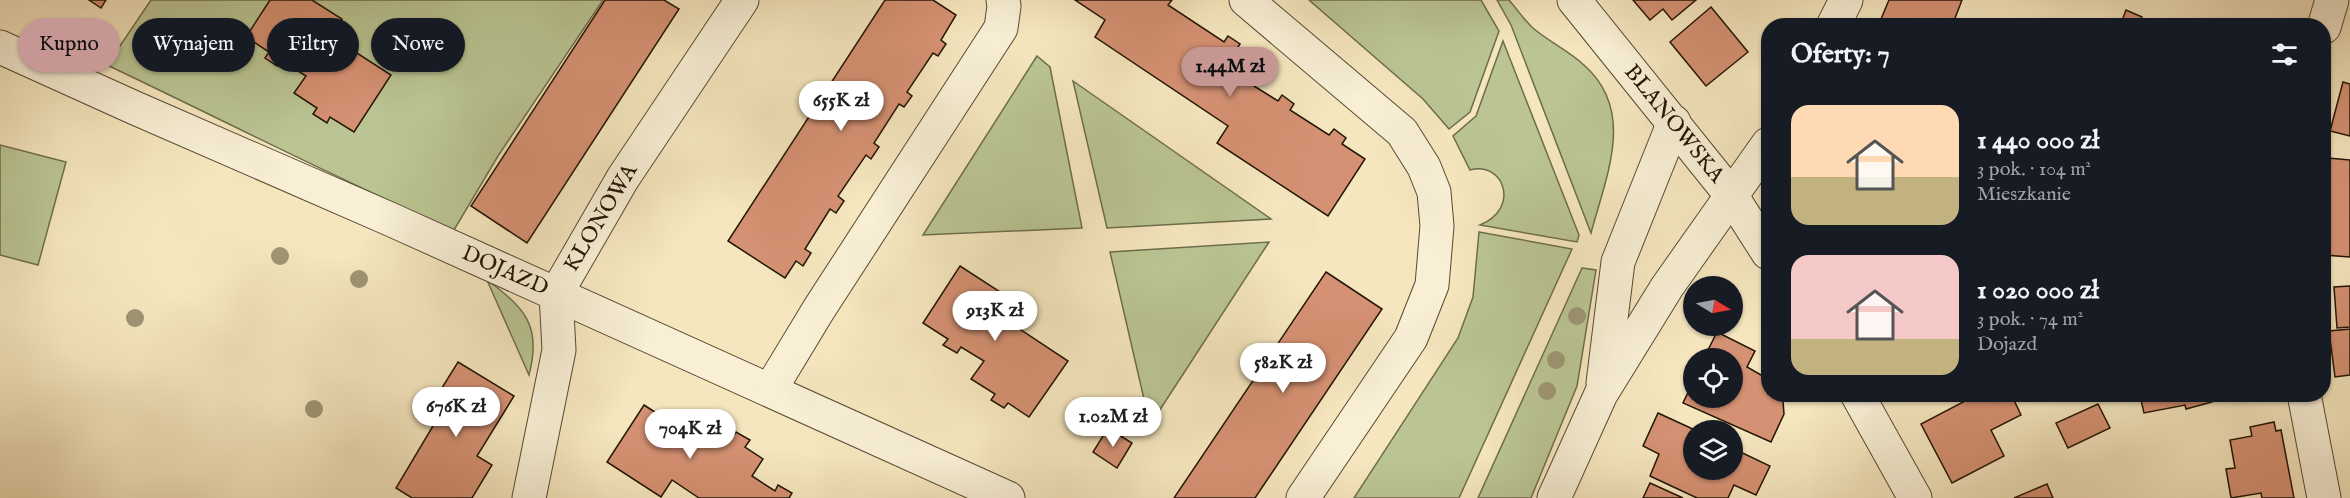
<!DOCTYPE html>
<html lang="pl">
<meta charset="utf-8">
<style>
body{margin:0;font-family:"IM FELL English",serif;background:#20242c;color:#f1f3f6;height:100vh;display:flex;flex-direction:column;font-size:22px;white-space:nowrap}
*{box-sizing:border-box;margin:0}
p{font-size:20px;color:#9ea1a6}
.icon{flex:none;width:33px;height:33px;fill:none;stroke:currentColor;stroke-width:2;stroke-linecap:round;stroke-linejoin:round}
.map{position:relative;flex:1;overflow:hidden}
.panel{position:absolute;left:1761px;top:18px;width:570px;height:384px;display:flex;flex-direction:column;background:#171b24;border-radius:24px;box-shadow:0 2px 4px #0004}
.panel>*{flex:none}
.hud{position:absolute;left:18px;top:18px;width:570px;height:54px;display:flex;gap:12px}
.needle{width:39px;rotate:100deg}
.fabs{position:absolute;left:1683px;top:276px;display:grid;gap:12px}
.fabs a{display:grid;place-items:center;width:60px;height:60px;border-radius:50%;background:#171b24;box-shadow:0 2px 4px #0004;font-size:30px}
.price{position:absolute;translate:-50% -51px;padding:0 14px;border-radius:21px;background:#fff;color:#222;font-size:20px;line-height:39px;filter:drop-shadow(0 2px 3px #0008)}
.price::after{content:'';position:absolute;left:50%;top:36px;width:18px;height:14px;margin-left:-9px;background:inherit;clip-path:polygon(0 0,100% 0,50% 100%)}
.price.active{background:#c59692;color:#111}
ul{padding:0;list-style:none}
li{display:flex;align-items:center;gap:18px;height:150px;padding:0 30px}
li span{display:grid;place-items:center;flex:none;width:168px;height:120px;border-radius:18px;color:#555}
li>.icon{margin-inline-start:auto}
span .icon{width:72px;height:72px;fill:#fffc;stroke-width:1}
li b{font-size:26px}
h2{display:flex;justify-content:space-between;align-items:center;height:72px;padding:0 30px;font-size:26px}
.chip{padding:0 21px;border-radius:27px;background:#171b24;box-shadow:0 2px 4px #0004;font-size:21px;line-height:54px}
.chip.active{background:#c59692;color:#111}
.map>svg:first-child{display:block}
</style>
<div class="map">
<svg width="2350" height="498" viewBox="0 0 2350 498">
<rect width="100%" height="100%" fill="#f5e6be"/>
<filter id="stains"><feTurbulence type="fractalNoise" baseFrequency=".00333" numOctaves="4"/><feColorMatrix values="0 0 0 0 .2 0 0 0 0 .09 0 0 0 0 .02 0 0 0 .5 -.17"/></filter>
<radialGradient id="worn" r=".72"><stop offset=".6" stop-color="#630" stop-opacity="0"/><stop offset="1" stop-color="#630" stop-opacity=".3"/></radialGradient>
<g fill="#bac593" stroke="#6e6d4c" stroke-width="1.5">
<path d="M151 0H603L498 156 454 230C337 179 223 120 107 65Z"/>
<polygon points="1309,0 1481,0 1499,31 1470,112 1449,129 1423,99"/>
<path d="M1497 0H1509C1517 9 1524 20 1533 28 1549 42 1570 51 1585 66 1636 112 1606 176 1591 233L1511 25Z"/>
<path d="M1503 41 1579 235 1577 242 1480 225C1520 209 1505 161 1470 170L1453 136 1476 116Z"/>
<polygon points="1037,56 1050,67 1082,228 923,235"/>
<polygon points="1073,81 1271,219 1107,228"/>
<polygon points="0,145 66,162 38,265 0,255"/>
<polygon points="1479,232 1572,249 1459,498 1354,498 1458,338 1473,297"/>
<polygon points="1269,242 1150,425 1110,252"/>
<polygon points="1582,268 1596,270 1577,386 1531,498 1478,498"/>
<path d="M487 280C525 308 542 326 529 375Z"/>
</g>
<g fill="#d59173" stroke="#221505" stroke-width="1.5">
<polygon points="89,0 106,0 101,8"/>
<polygon points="270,0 312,0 342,19 332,37 391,75 354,132 330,117 327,123 313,114 317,108 294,93 306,76 281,60 277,66 265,58 269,52 246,37"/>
<polygon points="605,0 664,0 679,9 527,243 471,206"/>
<polygon points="885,0 933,0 956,15 941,40 946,44 938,56 933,53 907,92 912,96 904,107 899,104 874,143 879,147 871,159 866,155 838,196 844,201 836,213 830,209 805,249 811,253 803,266 796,261 785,278 728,241"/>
<polygon points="1075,0 1172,0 1168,5 1224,42 1228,36 1240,44 1236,50 1265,69 1254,86 1278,101 1282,95 1294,104 1290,110 1329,135 1334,129 1346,138 1342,144 1365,159 1328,216 1217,143 1228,126 1095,37 1105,20"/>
<polygon points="1633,0 1696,0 1672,20 1663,9 1650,20"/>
<polygon points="1889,0 1962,0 1952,26 1897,26 1881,19"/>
<polygon points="1711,7 1748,52 1706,86 1670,42"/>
<polygon points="2126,10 2142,17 2139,26 2120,26"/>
<polygon points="2343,82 2350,84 2350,136 2330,131"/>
<polygon points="2328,158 2350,160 2350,257 2324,255 2324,214"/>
<polygon points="960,266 1020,305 1009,322 1068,361 1029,417 1008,403 1004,408 991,400 995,394 971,379 984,361 961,347 957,353 943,345 948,339 923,323"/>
<polygon points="1326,272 1382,309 1255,498 1174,498"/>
<polygon points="2350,286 2350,327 2337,328 2334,287"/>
<polygon points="2350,329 2350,375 2335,377 2329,331"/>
<polygon points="1717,332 1755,351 1747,367 1768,379 1768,394 1779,394 1783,401 1784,414 1771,442 1683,403 1694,380 1694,398 1732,398 1732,358 1704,358"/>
<polygon points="458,362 514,396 477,456 492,465 472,498 412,498 396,488 433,426 422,420"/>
<polygon points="1967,394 2011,394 2021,415 1991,430 2004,456 1952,483 1921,424 1969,399"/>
<polygon points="2145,394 2210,394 2212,402 2186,409 2185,405 2144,413 2140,396"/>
<polygon points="2098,404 2110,428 2068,448 2056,423"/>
<polygon points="644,405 667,420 671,414 685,423 680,429 698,441 710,423 732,438 736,432 750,440 745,447 763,459 752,476 775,491 778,485 792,493 789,498 699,498 672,480 661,497 607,462"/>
<polygon points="1658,413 1695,430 1694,470 1732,470 1732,448 1770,466 1756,495 1734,485 1728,498 1697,498 1650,476 1659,454 1643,446"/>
<polygon points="2274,422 2276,431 2281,430 2294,498 2262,498 2261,493 2231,498 2226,469 2235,468 2230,440 2252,436 2250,427"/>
<polygon points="1108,428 1132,443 1117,468 1093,452"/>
<polygon points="1650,483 1683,498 1643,498"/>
<polygon points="2047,484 2053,498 2014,498"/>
</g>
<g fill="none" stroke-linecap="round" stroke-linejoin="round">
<defs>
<g id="minor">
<polyline points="1246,0 1402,132 1424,167 1434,192 1437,226 1432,285 1411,338 1303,498"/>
<polyline points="1574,0 1731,195 1768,253"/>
<polyline points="1833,26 1846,0"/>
<polyline points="2324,27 2332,0"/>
<polyline points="0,47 135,108 392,220 1008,498"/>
<polyline points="1603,383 1618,262 1674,122"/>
<polyline points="770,390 819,309 1001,28 1004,6 1003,0"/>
<polyline points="1857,394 1915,498"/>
<polyline points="2304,394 2324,498"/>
<polyline points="529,498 559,350 556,294 623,178 742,0"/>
<polyline points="1554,498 1601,394 1667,287 1768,144"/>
</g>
</defs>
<use href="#minor" stroke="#574933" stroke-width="35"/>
<use href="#minor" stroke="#f8efd5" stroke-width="33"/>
</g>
<g fill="#9e9574">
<circle cx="280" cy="256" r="9"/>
<circle cx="359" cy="279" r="9"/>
<circle cx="1577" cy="316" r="9"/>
<circle cx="135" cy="318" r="9"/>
<circle cx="1556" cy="360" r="9"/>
<circle cx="1547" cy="391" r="9"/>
<circle cx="314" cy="409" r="9"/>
</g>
<g text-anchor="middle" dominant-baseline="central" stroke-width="4.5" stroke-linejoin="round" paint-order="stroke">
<g font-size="22" fill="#221505" stroke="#f8efd5">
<text transform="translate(1674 124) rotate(51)">BLANOWSKA</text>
<text transform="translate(601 218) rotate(-59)">KLONOWA</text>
<text transform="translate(505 271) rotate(24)">DOJAZD</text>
</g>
</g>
<rect width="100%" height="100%" filter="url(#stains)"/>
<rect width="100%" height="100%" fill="url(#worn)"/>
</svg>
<div class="fabs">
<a><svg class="needle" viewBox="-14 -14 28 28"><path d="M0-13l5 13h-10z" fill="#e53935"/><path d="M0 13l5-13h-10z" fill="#9ea1a6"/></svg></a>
<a><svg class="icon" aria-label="locate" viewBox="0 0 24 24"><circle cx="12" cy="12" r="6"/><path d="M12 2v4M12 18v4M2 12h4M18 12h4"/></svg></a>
<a><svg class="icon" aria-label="layers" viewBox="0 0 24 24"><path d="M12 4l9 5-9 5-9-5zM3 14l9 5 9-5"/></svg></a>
</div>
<b class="price active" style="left:1230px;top:98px">1.44M zł</b>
<b class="price" style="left:841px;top:132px">655K zł</b>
<b class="price" style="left:995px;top:342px">913K zł</b>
<b class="price" style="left:1283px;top:394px">582K zł</b>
<b class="price" style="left:456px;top:438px">676K zł</b>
<b class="price" style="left:1113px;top:448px">1.02M zł</b>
<b class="price" style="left:690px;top:460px">704K zł</b>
<div class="hud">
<a class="chip active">Kupno</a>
<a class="chip">Wynajem</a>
<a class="chip">Filtry</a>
<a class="chip">Nowe</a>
</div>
<section class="panel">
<h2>Oferty: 7<svg class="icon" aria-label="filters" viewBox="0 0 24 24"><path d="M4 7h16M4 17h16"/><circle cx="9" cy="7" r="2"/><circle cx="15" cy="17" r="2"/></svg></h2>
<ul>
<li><span style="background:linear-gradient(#ffd9b3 60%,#c2b280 0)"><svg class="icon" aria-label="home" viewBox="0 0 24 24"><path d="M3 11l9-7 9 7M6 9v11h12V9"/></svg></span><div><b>1 440 000 zł</b><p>3 pok. · 104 m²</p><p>Mieszkanie</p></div></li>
<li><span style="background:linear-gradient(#f6c9c9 70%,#c2b280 0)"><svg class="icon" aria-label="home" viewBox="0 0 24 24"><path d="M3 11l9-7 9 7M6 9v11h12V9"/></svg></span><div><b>1 020 000 zł</b><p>3 pok. · 74 m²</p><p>Dojazd</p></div></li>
</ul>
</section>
</div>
